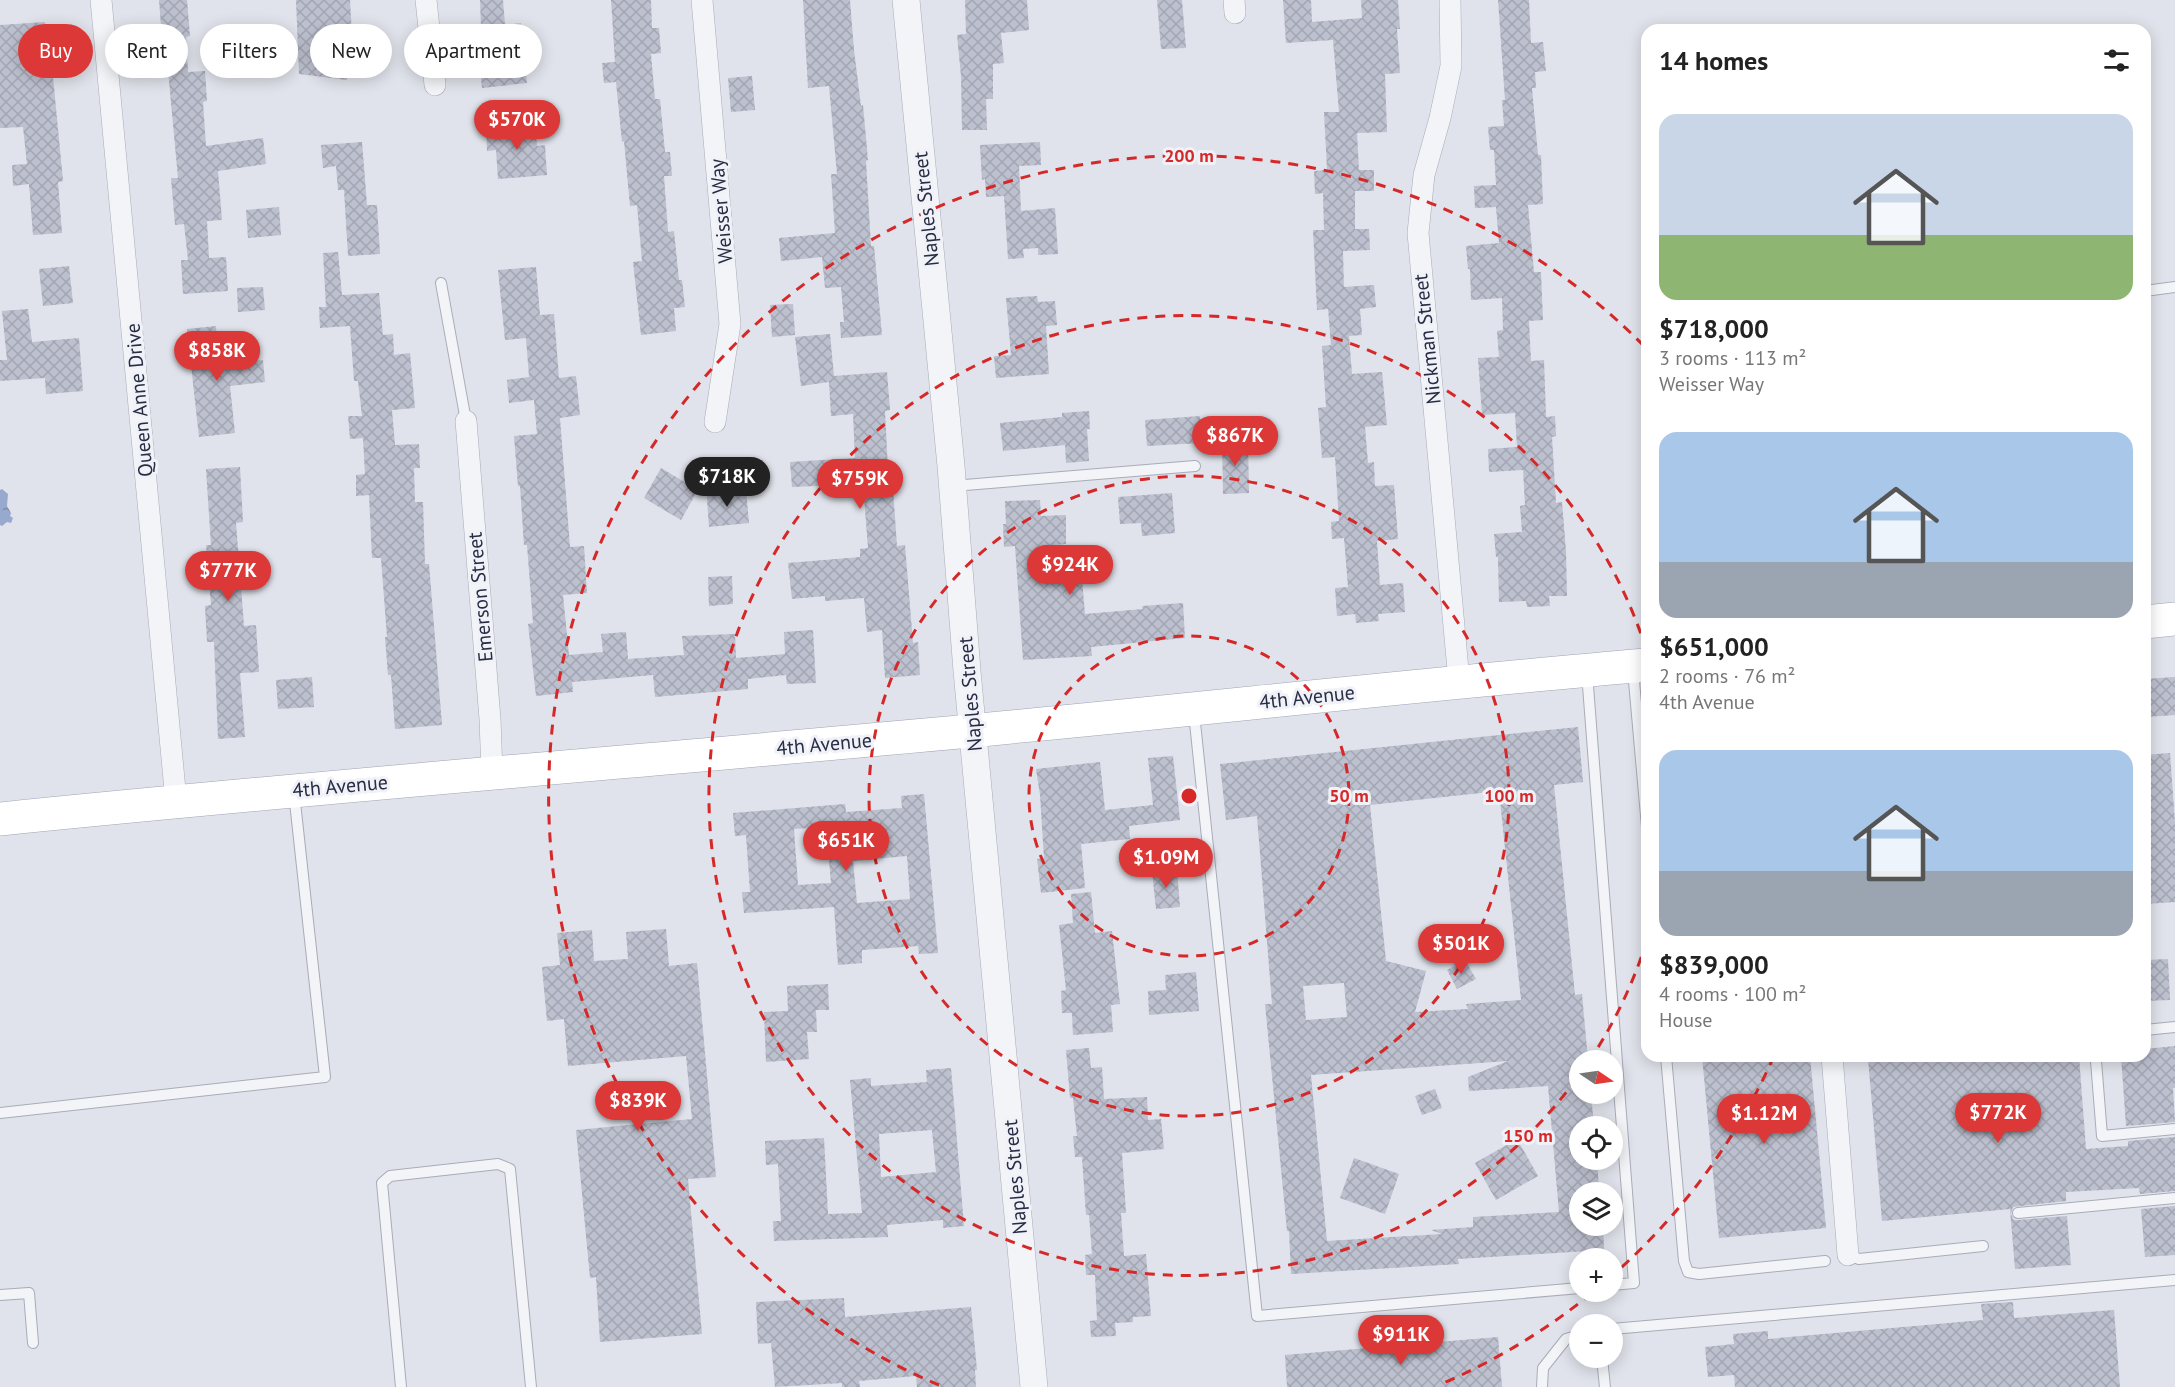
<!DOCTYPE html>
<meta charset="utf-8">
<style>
body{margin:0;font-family:"PT Sans",sans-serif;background:#f6f6f6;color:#222;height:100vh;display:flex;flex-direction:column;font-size:22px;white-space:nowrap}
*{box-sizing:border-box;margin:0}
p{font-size:20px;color:#767676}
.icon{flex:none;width:33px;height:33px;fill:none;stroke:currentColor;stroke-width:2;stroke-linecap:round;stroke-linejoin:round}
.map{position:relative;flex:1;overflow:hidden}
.panel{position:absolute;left:1641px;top:24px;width:510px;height:1038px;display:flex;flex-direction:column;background:#fff;border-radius:18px;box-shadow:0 3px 15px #0003}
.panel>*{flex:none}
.guide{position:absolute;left:18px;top:24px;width:570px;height:54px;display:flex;gap:12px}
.needle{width:39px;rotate:103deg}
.tools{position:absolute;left:1569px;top:1050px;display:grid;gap:12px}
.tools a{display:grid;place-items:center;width:54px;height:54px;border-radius:50%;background:#fff;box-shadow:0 3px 15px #0003;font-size:30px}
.price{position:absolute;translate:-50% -51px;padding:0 14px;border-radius:21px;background:#dd3838;color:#fff;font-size:20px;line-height:39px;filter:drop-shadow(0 2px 3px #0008)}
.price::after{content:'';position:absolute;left:50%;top:36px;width:18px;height:14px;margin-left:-9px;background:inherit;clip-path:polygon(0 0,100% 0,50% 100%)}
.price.active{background:#222;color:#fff}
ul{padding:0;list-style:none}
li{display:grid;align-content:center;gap:12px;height:318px;padding:0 18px}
li span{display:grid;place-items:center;height:186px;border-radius:18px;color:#555}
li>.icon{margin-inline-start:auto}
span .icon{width:108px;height:108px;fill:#fffc;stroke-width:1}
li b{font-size:26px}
h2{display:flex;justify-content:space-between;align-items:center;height:72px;padding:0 18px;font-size:26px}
.pill{padding:0 21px;border-radius:27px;background:#fff;box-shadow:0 3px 15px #0003;font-size:21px;line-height:54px}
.pill.active{background:#dd3838;color:#fff}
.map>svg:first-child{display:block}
</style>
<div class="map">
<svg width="2175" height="1387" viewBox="0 0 2175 1387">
<defs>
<pattern id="water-ripples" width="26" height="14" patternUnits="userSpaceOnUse" patternTransform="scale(1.5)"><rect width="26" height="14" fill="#97a9cf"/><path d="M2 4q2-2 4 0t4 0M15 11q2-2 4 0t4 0" fill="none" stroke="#7b8aaa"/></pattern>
<pattern id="building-cross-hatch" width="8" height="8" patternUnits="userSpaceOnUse" patternTransform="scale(1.5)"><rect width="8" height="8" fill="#bdc0ce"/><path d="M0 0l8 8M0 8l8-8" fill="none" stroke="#a2a5b2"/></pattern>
</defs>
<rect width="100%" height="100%" fill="#e0e3eb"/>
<polygon fill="url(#water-ripples)" points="2,489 8,494 7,506 11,513 10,516 13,518 11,523 7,522 2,526 0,525 0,490"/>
<g fill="url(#building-cross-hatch)" fill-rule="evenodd">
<polygon points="159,0 187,0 190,36 186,37 188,72 205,71 207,101 203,102 206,146 263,138 266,164 218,171 222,220 207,221 209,258 226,257 228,291 183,294 181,260 188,260 184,224 175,225 171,178 178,178 165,38 162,39"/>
<polygon points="296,0 350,0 352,36 347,80 299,74"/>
<polygon points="480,0 503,0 505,25 521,23 527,83 482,88 476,28 481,27"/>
<polygon points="611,0 651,0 652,28 659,28 661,53 651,54 655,99 660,99 665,152 670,152 672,176 664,176 668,232 674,231 679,280 682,280 685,307 674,308 676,331 641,335 633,262 642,261 637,205 630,206 624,141 622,142 616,82 604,83 602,63 615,62"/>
<polygon points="803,0 850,0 854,50 861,106 863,105 868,160 866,161 871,246 874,246 882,335 841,338 840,322 844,322 841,287 825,288 822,257 781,261 779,238 835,233 831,174 837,174 829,86 808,88"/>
<polygon points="965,0 1027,0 1029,30 1001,33 1004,63 993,64 993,99 986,99 987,130 962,130 961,76 957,35 966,34"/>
<polygon points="1157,0 1182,0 1186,48 1161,49"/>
<polygon points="1283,0 1311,0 1312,22 1362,18 1361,0 1398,0 1400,29 1397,29 1400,73 1385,74 1387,132 1357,133 1359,170 1374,170 1374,191 1355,191 1355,229 1369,229 1370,250 1343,251 1344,287 1374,285 1376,307 1360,309 1362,335 1349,336 1352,374 1382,372 1387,425 1365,427 1368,463 1374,462 1375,486 1394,485 1398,539 1377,541 1380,585 1403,583 1405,612 1378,614 1379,621 1356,623 1355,614 1337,616 1335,588 1348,587 1344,538 1332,539 1331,522 1339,521 1335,457 1322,458 1318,408 1326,407 1322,346 1331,345 1328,309 1317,310 1313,230 1324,230 1323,193 1315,194 1314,171 1327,170 1324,112 1339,112 1333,40 1286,43"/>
<polygon points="1498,0 1529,0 1531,43 1543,42 1546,71 1535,72 1536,88 1532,88 1538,155 1541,155 1543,204 1528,205 1534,272 1541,272 1543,320 1529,321 1531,361 1544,360 1546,417 1555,416 1556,436 1552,437 1556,503 1562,502 1566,551 1567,596 1549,596 1550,606 1527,607 1526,601 1499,602 1498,557 1496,557 1494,534 1522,532 1520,506 1525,505 1523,470 1489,472 1488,449 1517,447 1515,413 1482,415 1478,358 1499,357 1497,331 1503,330 1502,298 1471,300 1470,269 1468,269 1466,246 1499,243 1496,207 1475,208 1474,186 1496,185 1494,150 1490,150 1488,127 1504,126 1502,100 1505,100"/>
<polygon points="45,22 49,78 53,77 63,181 58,182 62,233 33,235 29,184 13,186 12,165 27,164 23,127 0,128 0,25"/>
<polygon points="752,76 755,110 731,112 728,78"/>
<polygon points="535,123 537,146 545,145 547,175 498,179 496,150 487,151 486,126"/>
<polygon points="362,142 367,205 377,205 380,254 348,256 344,190 338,190 336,166 323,168 321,145"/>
<polygon points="1040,142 1041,165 1019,166 1021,211 1055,208 1058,254 1038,255 1038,248 1023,249 1024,258 1008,259 1004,196 986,197 985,179 982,180 980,145"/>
<polygon points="279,207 281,235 248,238 246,210"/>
<polygon points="338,252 342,295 379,293 383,335 393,334 394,355 410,353 415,408 392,410 395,445 419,444 420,468 414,468 415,502 423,502 425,564 429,564 442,725 395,729 391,675 388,675 385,637 387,637 381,558 372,558 369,495 356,496 356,475 365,474 363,438 350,439 348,416 362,416 358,381 354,381 350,326 320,328 319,307 326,307 323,253"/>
<polygon points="69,266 73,303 43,306 39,269"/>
<polygon points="536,267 540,315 554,314 559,378 576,376 580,415 560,418 570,547 584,546 587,593 563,595 569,655 603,652 601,634 626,632 628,659 684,655 682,636 735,634 736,658 785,654 784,632 813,630 816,683 787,684 786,675 748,679 748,689 655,697 653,675 572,682 573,692 536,696 528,624 533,623 527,545 524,545 520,486 518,486 514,436 537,434 534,400 509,403 507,380 529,377 526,338 505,340 498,270"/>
<polygon points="263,287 265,310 238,312 237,288"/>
<polygon points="1037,296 1038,302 1055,301 1057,325 1046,326 1049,374 996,378 994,356 1011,355 1006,298"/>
<polygon points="793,304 795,335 772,337 770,305"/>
<polygon points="28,309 32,342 79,338 83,391 46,394 45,378 0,381 0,360 7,360 2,311"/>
<polygon points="216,326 219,364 263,360 265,382 230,386 235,433 199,437 187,329"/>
<polygon points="830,334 834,376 887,372 890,410 885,411 889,490 893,489 897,546 905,545 913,643 918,642 920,675 885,678 882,630 867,632 864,598 825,601 825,596 792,599 788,563 860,557 860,549 868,548 863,484 792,487 790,462 855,458 853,414 831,416 829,382 801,386 795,337"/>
<polygon points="1089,411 1090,429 1087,429 1089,461 1066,463 1065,445 1003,451 1000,423 1062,417 1062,413"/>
<polygon points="1200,416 1201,443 1147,446 1145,420"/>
<polygon points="1248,440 1249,493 1223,494 1222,441"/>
<polygon points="240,467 243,522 236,523 244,626 256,625 259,672 240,673 245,737 218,739 214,642 207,642 205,606 211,605 206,545 211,545 206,469"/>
<polygon points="661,468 698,490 681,520 644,498"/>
<polygon points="706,485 719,492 746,490 749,523 709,527"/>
<polygon points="1172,493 1175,533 1142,536 1141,523 1120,524 1118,497"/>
<polygon points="1040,500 1041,516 1066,515 1066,544 1055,545 1058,581 1082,579 1085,614 1143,609 1142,606 1183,603 1185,638 1091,647 1092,656 1023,660 1015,546 1004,547 1003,524 1006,524 1005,501"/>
<polygon points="732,576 733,604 709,606 708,577"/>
<polygon points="312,677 314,707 278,709 276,680"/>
<polygon points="2175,677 2175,715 2145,717 2145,679"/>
<path d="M1578 727 1583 782 1554 785 1575 995 1582 994 1588 1060H1580V1094H1591L1594 1126H1580V1160H1597L1599 1189 1580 1191V1226H1603L1604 1250 1458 1259 1459 1264 1291 1274 1289 1231H1287L1265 1004H1272L1257 816 1226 820 1220 764ZM1499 791 1521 1000 1466 1004 1468 1009 1415 1012 1426 971 1386 961 1370 805ZM1344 983 1347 1017 1306 1020 1303 986ZM1508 1061 1468 1077 1469 1091 1548 1086 1559 1212 1473 1217V1227L1431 1230 1442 1234 1327 1241 1311 1075Z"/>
<polygon points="2170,753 2175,823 2175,902 2145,904 2145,755"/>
<polygon points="1173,756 1180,820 1129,826 1130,839 1081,844 1085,888 1041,893 1037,859 1044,858 1040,795 1036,769 1100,762 1105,810 1153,805 1148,758"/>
<path d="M924 794 938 953 919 954 918 946 862 950V963L838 965 834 907 744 913 742 892H750L746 835 735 836 733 813 845 804 846 812 902 808 901 796ZM826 827 831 883 798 885 794 829ZM907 856 910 899 857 903 853 861Z"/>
<polygon points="1177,870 1180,907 1156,909 1152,872"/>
<polygon points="1091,892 1095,933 1112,931 1120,1004 1111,1005 1113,1032 1073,1035 1072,1013 1062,1013 1061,991 1066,990 1059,925 1073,923 1071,894"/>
<polygon points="666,929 669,966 697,963 716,1177 688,1179 702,1334 600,1342 596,1277 590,1278 576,1130 692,1119 686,1056 568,1066 564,1019 547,1021 542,967 560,965 557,933 592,930 594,961 628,959 626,932"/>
<polygon points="2168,959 2170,1000 2145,1001 2145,960"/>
<polygon points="1465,960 1476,979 1457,989 1447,970"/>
<polygon points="1196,972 1199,1011 1149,1015 1148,991 1166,990 1165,975"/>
<polygon points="828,984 829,1010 816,1010 817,1032 807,1032 809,1059 766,1062 764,1012 788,1011 787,986"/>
<polygon points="2175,1046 2175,1088 2173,1088 2175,1122 2126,1126 2121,1056 2145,1056 2145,1049"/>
<polygon points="1089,1048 1091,1068 1102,1067 1104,1099 1147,1097 1148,1120 1161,1119 1164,1149 1122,1153 1126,1213 1121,1213 1124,1256 1146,1254 1151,1316 1133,1317 1133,1322 1115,1323 1116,1336 1091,1337 1090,1321 1097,1320 1095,1275 1086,1275 1085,1255 1092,1254 1089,1215 1086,1215 1082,1157 1075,1157 1073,1136 1077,1136 1073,1098 1070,1098 1066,1050"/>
<polygon points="1702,1056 1810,1056 1826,1228 1719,1238"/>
<polygon points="1907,1056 2079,1056 2086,1149 2128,1146 2128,1141 2175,1137 2175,1191 2140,1194 2139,1188 2066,1192 2066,1201 2013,1207 2011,1214 2014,1220 2018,1220 2067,1216 2071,1265 2015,1269 2010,1209 1882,1221 1868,1059"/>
<path d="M951 1068 964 1226 943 1228V1220L887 1225 888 1237 774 1241 773 1221H781L778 1164 766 1165 765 1141 824 1138 828 1214 862 1213 850 1080 871 1078V1086L927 1082 926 1070ZM932 1130 936 1172 881 1177 879 1134Z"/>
<polygon points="1435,1089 1442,1108 1422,1115 1415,1096"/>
<polygon points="1517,1139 1538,1176 1496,1200 1475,1163"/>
<polygon points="1354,1158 1399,1174 1385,1214 1340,1198"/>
<polygon points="2175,1206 2175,1255 2145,1257 2141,1209"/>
<polygon points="844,1298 845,1317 971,1307 977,1370 975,1370 976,1387 917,1387 916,1376 859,1381 860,1387 842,1387 842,1383 775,1387 771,1343 758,1344 756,1302"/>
<polygon points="2013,1302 2014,1318 2114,1310 2120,1387 1735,1387 1734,1375 1708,1377 1705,1347 1734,1344 1733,1334 1768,1331 1768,1339 1983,1320 1981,1304"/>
<polygon points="1498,1337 1502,1387 1287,1387 1285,1355"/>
</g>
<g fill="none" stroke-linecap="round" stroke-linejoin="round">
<defs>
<g id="service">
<polyline points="441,283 466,421"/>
<polyline points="2145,291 2175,287"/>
<polyline points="953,486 1195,466"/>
<polyline points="1633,670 1647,827"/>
<polyline points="1587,673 1634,1283 1612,1285"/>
<polyline points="1194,713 1257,1316 1580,1288"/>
<polyline points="2145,1030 2175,1027"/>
<polyline points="1666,1056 1684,1261 1688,1272 1699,1274 1825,1261"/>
<polyline points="2096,1061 2102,1136 2175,1129"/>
<polyline points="0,1113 325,1077 294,793"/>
<polyline points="2018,1213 2175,1198"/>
<polyline points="1848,1255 1859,1259 1983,1246"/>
<polyline points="0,1295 29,1293 33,1343"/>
<polyline points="1612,1329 2175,1280"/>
<polyline points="1602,1358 1605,1387"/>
<polyline points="401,1387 382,1183 390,1176 498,1164 510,1169 531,1387"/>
<polyline points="1542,1387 1543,1368 1566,1339 1580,1335"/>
</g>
<g id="minor">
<polyline points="101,0 176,801"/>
<polyline points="426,0 435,85"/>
<polyline points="702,0 730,324 715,422"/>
<polyline points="1234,0 1235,13"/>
<polyline points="1450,0 1451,66 1440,118 1424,175 1418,233 1459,681"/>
<polyline points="466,421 490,719 492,773"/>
<polyline points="1832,1056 1848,1255"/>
</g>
<polyline id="tertiary" points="906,0 951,466 967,671 1034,1387"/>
<g id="primary">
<polyline points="2145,622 2175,619"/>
<path d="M0 819C323 786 646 761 969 731 1195 710 1421 684 1647 665"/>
</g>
</defs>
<use href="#service" stroke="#a8acb9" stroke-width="12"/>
<use href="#minor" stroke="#a8acb9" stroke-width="22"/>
<use href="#tertiary" stroke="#a8acb9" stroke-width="28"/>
<use href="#primary" stroke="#9ea4b8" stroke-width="34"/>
<use href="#service" stroke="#f3f4f8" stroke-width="10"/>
<use href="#minor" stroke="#f3f4f8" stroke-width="21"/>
<use href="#tertiary" stroke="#f3f4f8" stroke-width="27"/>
<use href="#primary" stroke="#fff" stroke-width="33"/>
</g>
<g fill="none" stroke="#d62828" stroke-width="3" stroke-dasharray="10 8">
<circle cx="1189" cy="796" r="160"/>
<circle cx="1189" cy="796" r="320"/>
<path d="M1647 940A480 480 0 0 1 1592 1057M1577 1078A480 480 0 1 1 1647 652"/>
<path d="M1774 1056A640 640 0 0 1 1613 1275M1592 1293A640 640 0 0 1 1439 1385M939 1385A640 640 0 1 1 1645 347"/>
</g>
<g text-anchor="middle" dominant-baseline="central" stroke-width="6" stroke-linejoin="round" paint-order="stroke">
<g font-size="20" fill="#272d44" stroke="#f0f2f8">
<text transform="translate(926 209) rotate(-96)">Naples Street</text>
<text transform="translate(721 211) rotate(-95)">Weisser Way</text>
<text transform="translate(1427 339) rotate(-96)">Nickman Street</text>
<text transform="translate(139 400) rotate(-95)">Queen Anne Drive</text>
<text transform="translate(480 597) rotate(-95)">Emerson Street</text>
<text transform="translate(970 694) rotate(-95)">Naples Street</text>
<text transform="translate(1307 697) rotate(-6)">4th Avenue</text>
<text transform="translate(824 744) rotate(-5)">4th Avenue</text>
<text transform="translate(340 786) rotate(-5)">4th Avenue</text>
<text transform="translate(1015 1177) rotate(-95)">Naples Street</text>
</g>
</g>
<circle cx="1189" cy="796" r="9" fill="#d62828" stroke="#f0f2f8" stroke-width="3"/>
<g font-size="18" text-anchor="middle" font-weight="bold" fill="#d62828" stroke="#f0f2f8" stroke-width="6" stroke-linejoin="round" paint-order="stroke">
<text x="1189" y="162">200 m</text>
<text x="1349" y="802">50 m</text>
<text x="1509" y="802">100 m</text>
<text x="1528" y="1142">150 m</text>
</g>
</svg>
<div class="tools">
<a><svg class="needle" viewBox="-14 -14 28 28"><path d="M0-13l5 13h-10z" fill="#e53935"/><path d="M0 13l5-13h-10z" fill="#767676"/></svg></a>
<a><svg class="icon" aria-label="locate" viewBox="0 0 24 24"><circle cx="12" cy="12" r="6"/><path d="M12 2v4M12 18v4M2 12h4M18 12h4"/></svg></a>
<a><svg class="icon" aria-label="layers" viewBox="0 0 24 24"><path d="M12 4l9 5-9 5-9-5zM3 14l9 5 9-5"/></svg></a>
<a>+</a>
<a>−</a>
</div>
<b class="price" style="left:517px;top:151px">$570K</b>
<b class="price" style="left:217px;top:382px">$858K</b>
<b class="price" style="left:1235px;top:467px">$867K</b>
<b class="price active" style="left:727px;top:508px">$718K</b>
<b class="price" style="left:860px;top:510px">$759K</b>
<b class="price" style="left:1070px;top:596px">$924K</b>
<b class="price" style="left:228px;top:602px">$777K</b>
<b class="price" style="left:846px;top:872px">$651K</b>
<b class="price" style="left:1166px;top:889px">$1.09M</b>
<b class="price" style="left:1461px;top:975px">$501K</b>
<b class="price" style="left:638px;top:1132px">$839K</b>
<b class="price" style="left:1998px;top:1144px">$772K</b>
<b class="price" style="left:1764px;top:1145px">$1.12M</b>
<b class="price" style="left:1401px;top:1366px">$911K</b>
<div class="guide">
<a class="pill active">Buy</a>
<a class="pill">Rent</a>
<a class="pill">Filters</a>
<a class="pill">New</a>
<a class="pill">Apartment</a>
</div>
<section class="panel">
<h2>14 homes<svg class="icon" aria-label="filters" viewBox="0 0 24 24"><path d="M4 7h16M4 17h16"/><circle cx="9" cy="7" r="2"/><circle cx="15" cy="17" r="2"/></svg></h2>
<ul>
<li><span style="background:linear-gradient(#c9d6e8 65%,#8fb573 0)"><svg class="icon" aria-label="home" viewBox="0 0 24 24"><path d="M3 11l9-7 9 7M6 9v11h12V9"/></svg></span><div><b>$718,000</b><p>3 rooms · 113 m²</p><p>Weisser Way</p></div></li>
<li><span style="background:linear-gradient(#a9c7e8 70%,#9aa5b1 0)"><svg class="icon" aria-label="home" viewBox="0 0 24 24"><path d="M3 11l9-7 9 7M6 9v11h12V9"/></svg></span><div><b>$651,000</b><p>2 rooms · 76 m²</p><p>4th Avenue</p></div></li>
<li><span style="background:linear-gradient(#a9c7e8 65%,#9aa5b1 0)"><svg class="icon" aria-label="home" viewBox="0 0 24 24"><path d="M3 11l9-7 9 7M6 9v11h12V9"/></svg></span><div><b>$839,000</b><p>4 rooms · 100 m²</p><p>House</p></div></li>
</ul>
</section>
</div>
